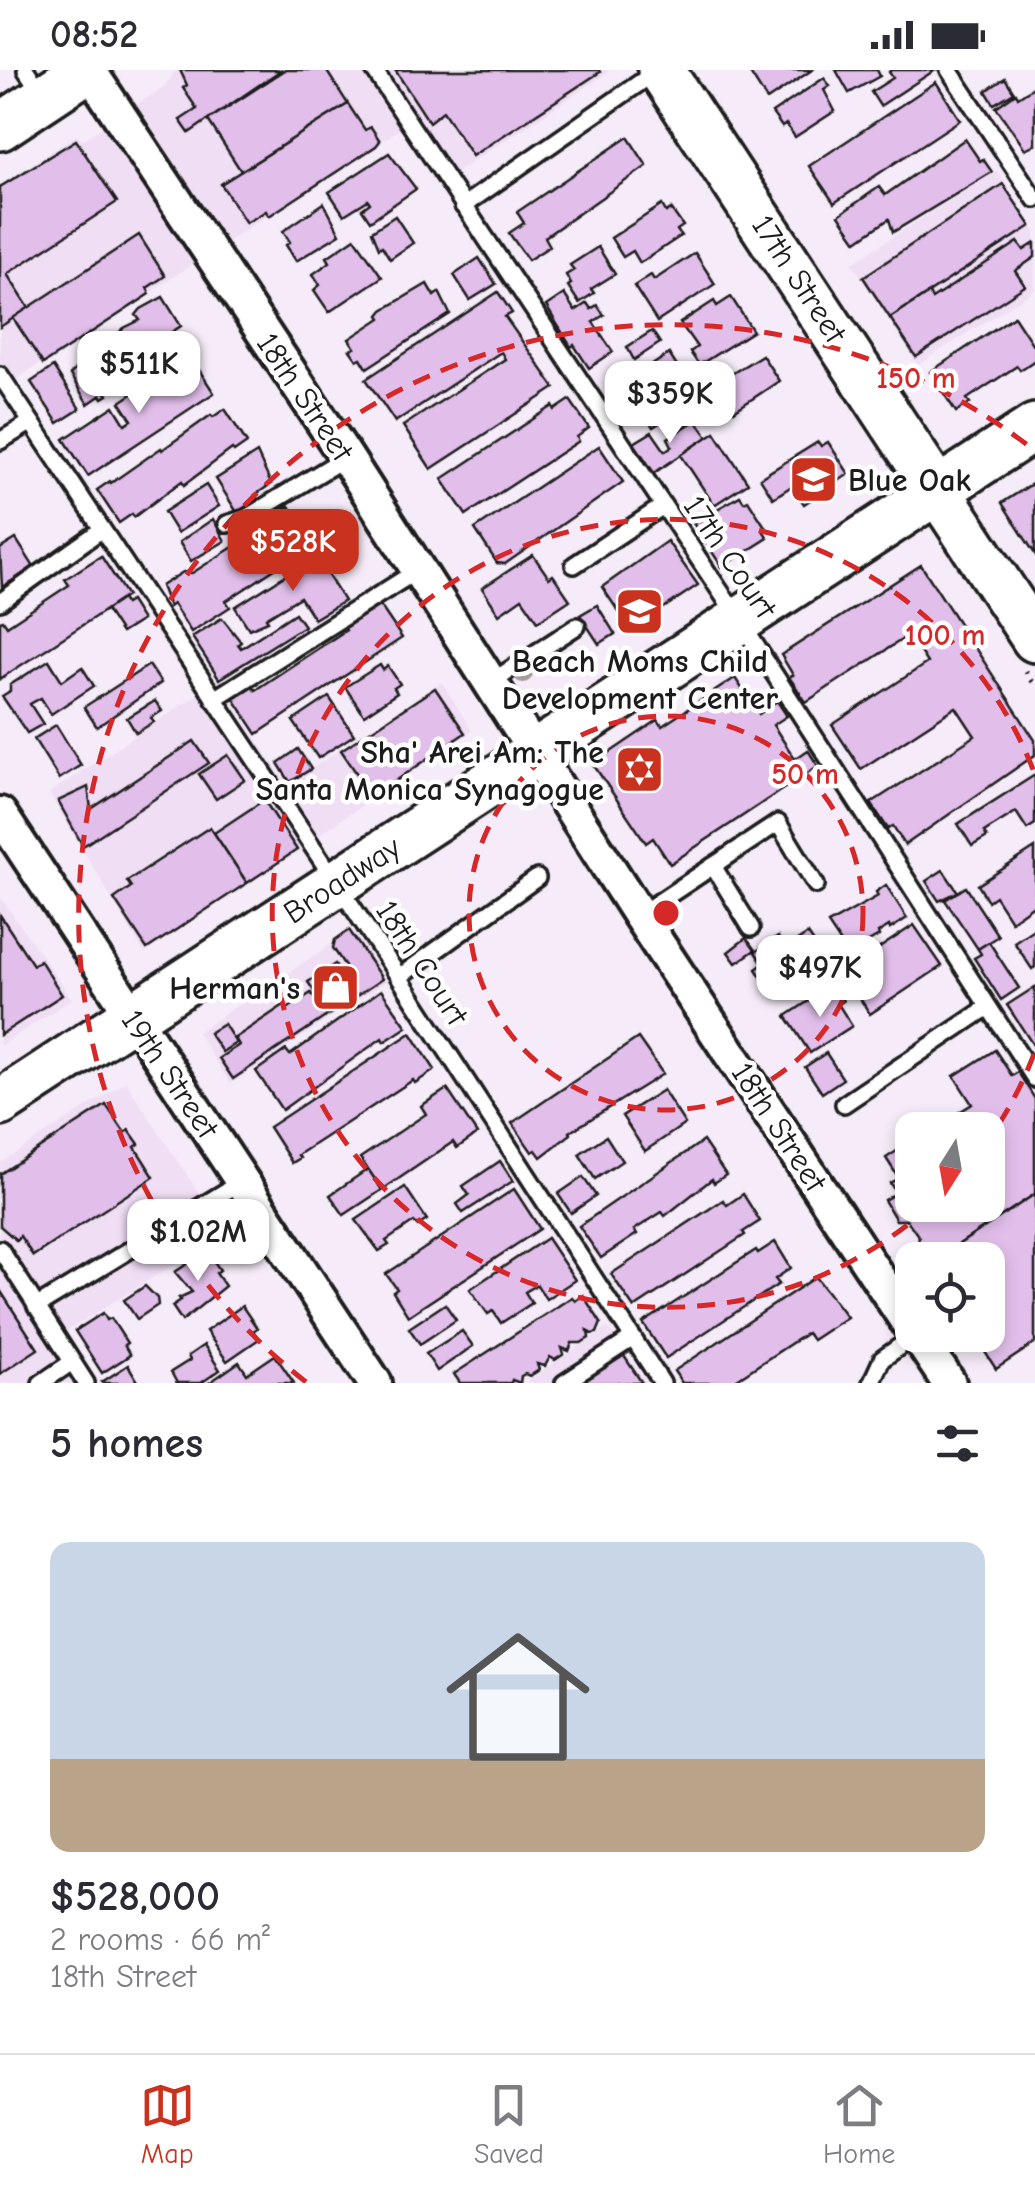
<!DOCTYPE html>
<meta charset="utf-8">
<style>
body{margin:0;font-family:"Comic Neue",sans-serif;background:#f7f7f7;color:#2b2b33;height:100vh;display:flex;flex-direction:column;font-size:38px;white-space:nowrap}
*{box-sizing:border-box;margin:0}
p{font-size:32px;color:#7c7c81}
.icon{flex:none;width:55px;height:55px;fill:none;stroke:currentColor;stroke-width:2;stroke-linecap:round;stroke-linejoin:round}
.map{position:relative;height:1313px;overflow:hidden}
.panel{display:flex;flex-direction:column;background:#fff;flex:1}
.panel>*{flex:none}
.needle{width:65px;rotate:191deg}
.tools{position:absolute;left:895px;top:1042px;display:grid;gap:20px}
.tools a{display:grid;place-items:center;width:110px;height:110px;border-radius:20px;background:#fff;box-shadow:0 5px 15px #0003;font-size:50px}
.price{position:absolute;translate:-50% -85px;padding:0 22px;border-radius:20px;background:#fff;color:#222;font-size:32px;line-height:65px;filter:drop-shadow(0 2px 5px #0008)}
.price::after{content:'';position:absolute;left:50%;top:60px;width:30px;height:22px;margin-left:-15px;background:inherit;clip-path:polygon(0 0,100% 0,50% 100%)}
.price.selected{background:#c8321e;color:#fff}
ul{padding:0;list-style:none}
li{display:grid;align-content:center;gap:20px;height:530px;padding:0 50px}
li span{display:grid;place-items:center;height:310px;border-radius:20px;color:#555}
li>.icon{margin-inline-start:auto}
span .icon{width:180px;height:180px;fill:#fffc;stroke-width:1}
li b{font-size:42px}
h2{display:flex;justify-content:space-between;align-items:center;height:120px;padding:0 50px;font-size:42px}
.status{display:flex;justify-content:space-between;align-items:center;height:70px;padding:0 50px;background:#fff;direction:ltr}
.status svg{height:28px;fill:currentColor}
.dock{display:flex;justify-content:space-around;align-items:center;height:140px;border-top:2px solid #e1e1e2;background:#fff;font-size:28px;color:#7c7c81}
.dock a{display:grid;justify-items:center;gap:5px}
.dock .selected{color:#c8321e}
.map>svg:first-child{display:block}
</style>
<div class="status"><b>08:52</b><svg viewBox="0 0 49 12"><path d="M0 12V9h3v3zM5 12V6h3v6zM10 12V3h3v9zM15 12V0h3v12zM26 1h20v11H26zM47 4h2v5h-2z"/></svg></div>
<div class="map">
<svg width="1035" height="1313" viewBox="0 0 1035 1313">
<rect width="100%" height="100%" fill="#f6ecf9"/>
<filter id="ink" filterUnits="userSpaceOnUse"><feTurbulence type="fractalNoise" baseFrequency=".01" numOctaves="2"/><feDisplacementMap in="SourceGraphic" scale="20" xChannelSelector="R" yChannelSelector="G"/><feConvolveMatrix kernelMatrix="1 2 1 2 8 2 1 2 1" color-interpolation-filters="sRGB"/></filter>
<g filter="url(#ink)">
<g fill="#f0def5">
<polygon points="176,0 607,0 608,3 437,115 400,59 0,320 0,115 77,65 82,70 164,17"/>
<polygon points="997,100 1035,160 1035,220 918,295 852,193"/>
<polygon points="218,611 287,715 442,612 472,661 144,883 49,723"/>
<polygon points="0,826 72,929 0,976"/>
<polygon points="353,860 387,911 230,1014 197,962"/>
<polygon points="126,1012 225,1163 49,1272 76,1313 0,1313 0,1093"/>
<polygon points="608,1257 646,1313 524,1313"/>
</g>
<g fill="#e2bfeb" stroke="#1c1c1c" stroke-width="2.5">
<polygon points="281,0 189,63 180,50 197,39 183,18 187,15 180,0"/>
<polygon points="285,0 326,0 348,34 241,101 208,50"/>
<polygon points="395,0 599,0 600,2 472,86 443,41 429,52"/>
<polygon points="748,0 812,0 767,30"/>
<polygon points="836,0 877,0 880,6 849,23"/>
<polygon points="891,0 935,0 880,36 871,22 893,8 889,2"/>
<polygon points="824,8 830,16 824,20 835,41 795,67 786,54 782,57 772,43"/>
<polygon points="1005,8 1014,22 994,34 986,21"/>
<polygon points="936,12 960,50 834,133 809,96"/>
<polygon points="1035,16 1035,74 1025,79 996,37 1016,23 1018,27"/>
<polygon points="348,34 365,60 371,57 380,71 376,76 269,146 266,141 246,153 221,114"/>
<polygon points="628,67 647,96 545,167 550,176 528,190 509,163 524,153 517,142"/>
<polygon points="965,69 980,91 983,89 992,102 893,162 889,149 857,171 839,145 879,117 885,125"/>
<polygon points="76,70 117,132 7,204 29,238 0,257 0,117"/>
<polygon points="389,83 416,119 370,151 362,139 370,133 368,130 344,145 329,122"/>
<polygon points="1003,114 1031,156 890,248 863,207"/>
<polygon points="324,133 340,164 296,191 286,175 290,172 283,161"/>
<polygon points="662,135 666,142 671,139 683,156 677,160 681,166 640,193 633,181 623,187 611,168"/>
<polygon points="395,146 413,173 390,189 382,176 379,178 372,161"/>
<polygon points="139,165 165,206 147,218 150,224 43,294 13,248"/>
<polygon points="355,168 382,207 329,242 314,220 320,215 313,204 330,192 327,187"/>
<polygon points="1018,172 1024,180 1035,173 1035,187 1015,201 1025,216 916,287 890,248 929,223 932,229"/>
<polygon points="598,177 615,204 591,219 594,223 579,233 568,216 571,214 566,205 574,200 570,195"/>
<polygon points="695,183 715,214 657,252 634,216 651,205 654,210"/>
<polygon points="479,188 496,214 470,230 454,205"/>
<polygon points="427,214 434,226 439,222 450,244 367,298 361,288 357,290 350,280 355,278 349,269 381,248 379,245 383,240"/>
<polygon points="498,222 512,243 505,247 555,318 431,399 403,356 505,289 501,282 395,352 366,309"/>
<polygon points="564,224 575,241 587,233 591,239 597,235 604,245 593,252 613,282 589,298 574,275 571,277 546,236"/>
<polygon points="163,227 181,256 156,272 160,278 111,310 115,316 106,322 108,325 103,328 101,325 88,334 70,305 78,296 80,299 95,289 91,282 107,272 105,270 109,267 111,270 124,258 140,250 136,245 141,239"/>
<polygon points="731,227 753,261 699,295 690,282 697,277 680,253 714,231 717,236"/>
<polygon points="1014,246 1035,278 1035,290 1020,300 1017,296 967,329 970,333 956,342 930,302"/>
<polygon points="652,261 660,273 634,290 627,277"/>
<polygon points="669,284 683,306 637,335 623,314"/>
<polygon points="762,285 779,311 734,341 729,334 709,346 696,326"/>
<polygon points="190,286 214,323 88,406 64,369 114,336 125,354 132,350 120,332"/>
<polygon points="53,297 80,339 58,353 31,312"/>
<polygon points="670,321 681,339 653,357 641,340"/>
<polygon points="570,330 589,358 577,367 579,371 466,445 442,409 553,336 555,340"/>
<polygon points="225,339 247,373 234,382 232,379 184,415 182,411 134,447 132,444 119,453 97,420 110,411 111,413 161,378 162,380 211,345 213,347"/>
<polygon points="696,350 708,367 654,403 634,373 652,362 665,381 672,376 668,368"/>
<polygon points="715,362 748,413 714,435 681,385"/>
<polygon points="818,372 821,376 828,372 849,404 804,434 792,416 773,428 760,408"/>
<polygon points="599,376 623,412 505,494 497,493 475,459"/>
<polygon points="257,383 271,414 255,425 259,431 238,444 216,409"/>
<polygon points="1035,412 1035,484 1002,433"/>
<polygon points="206,415 219,436 177,463 164,442"/>
<polygon points="740,426 744,432 748,430 766,458 763,460 768,468 722,497 693,453"/>
<polygon points="289,436 313,474 226,531 230,537 191,562 173,534 169,537 161,516 183,502 192,503 268,455 265,451"/>
<polygon points="213,449 225,471 191,491 179,472"/>
<polygon points="16,469 34,497 2,517 0,479"/>
<polygon points="667,471 698,515 631,560 602,517"/>
<polygon points="533,485 549,508 553,505 570,530 538,551 522,528 499,544 482,518"/>
<polygon points="101,486 127,526 0,609 0,551 3,550 7,556 69,515 65,509"/>
<polygon points="316,486 344,531 314,549 300,527 266,548 268,551 249,559 235,537"/>
<polygon points="921,495 1035,670 1035,685 905,775 893,756 888,759 871,733 975,666 956,637 861,699 832,655 927,593 909,565 806,632 789,607 793,605 781,585"/>
<polygon points="122,529 125,534 130,531 142,550 121,563 106,540"/>
<polygon points="377,531 402,568 257,664 232,626 251,614 255,620 346,560 343,554"/>
<polygon points="597,535 615,564 599,574 580,545"/>
<polygon points="295,543 304,556 219,609 192,567 222,548 241,572 238,574 241,578"/>
<polygon points="49,590 62,611 82,597 94,616 51,644 41,628 30,634 43,654 27,663 2,626 10,621 10,615"/>
<polygon points="149,595 161,613 97,657 84,637"/>
<polygon points="380,595 383,600 388,596 400,614 394,618 397,623 364,645 345,617"/>
<polygon points="735,608 759,644 777,631 787,646 773,655 795,689 808,680 818,696 670,794 653,768 646,773 593,694 658,650 662,656"/>
<polygon points="435,618 465,663 374,726 369,722 360,728 354,718 361,710 341,680"/>
<polygon points="329,627 354,665 318,688 293,651"/>
<polygon points="155,631 162,641 151,648 154,652 136,663 127,648"/>
<polygon points="56,655 81,695 59,709 34,669"/>
<polygon points="194,671 209,693 83,776 58,731 88,717 91,739"/>
<polygon points="298,679 311,699 290,712 278,693"/>
<polygon points="228,685 245,710 216,729 199,704"/>
<polygon points="1035,705 1035,754 1027,759 1016,742 984,762 987,767 972,776 958,754"/>
<polygon points="264,730 297,780 247,813 214,763"/>
<polygon points="210,757 247,813 147,879 114,829 131,817 127,811"/>
<polygon points="1035,778 1035,834 1011,851 995,826 988,831 978,815"/>
<polygon points="943,800 958,822 939,831 926,811"/>
<polygon points="886,815 907,848 890,859 889,856 878,863 879,866 848,884 828,854 878,826 876,822"/>
<polygon points="966,817 998,866 978,879 945,830"/>
<polygon points="0,845 33,895 40,890 62,925 0,965"/>
<polygon points="914,855 942,896 870,944 855,921 864,916 851,897"/>
<polygon points="1035,858 1035,897 1032,899 1014,872"/>
<polygon points="349,860 382,909 233,1009 219,988 239,975 235,968 284,935 287,939 311,923 313,926 316,924 308,912 335,894 343,906 349,902 333,878 335,870"/>
<polygon points="808,864 831,898 789,926 784,918 779,920 776,916 770,920 756,899 763,894 755,882 778,867 785,879"/>
<polygon points="746,868 755,880 736,893 728,882"/>
<polygon points="989,872 1019,918 1001,930 974,888 981,884 978,879"/>
<polygon points="833,915 843,931 838,934 852,956 810,983 786,946"/>
<polygon points="1035,917 1035,978 1007,935"/>
<polygon points="381,920 407,957 384,972 382,968 282,1040 256,1001 286,980 290,985"/>
<polygon points="224,954 236,973 222,982 209,963"/>
<polygon points="411,963 435,1000 415,1013 413,1010 298,1085 300,1088 292,1093 269,1057"/>
<polygon points="638,968 663,1004 570,1062 571,1064 541,1087 536,1080 532,1082 512,1053"/>
<polygon points="995,980 1012,1006 1018,1002 1035,1029 1035,1124 935,1190 925,1190 917,1178 919,1167 907,1150 896,1150 884,1130 896,1123 890,1113 906,1104 912,1112 912,1135 988,1135 988,1060 931,1060 972,1034 954,1006"/>
<polygon points="826,983 843,1009 822,1023 805,997"/>
<polygon points="447,1019 477,1064 457,1078 453,1072 382,1120 360,1088 426,1044 421,1036"/>
<polygon points="663,1020 685,1054 645,1081 622,1046"/>
<polygon points="106,1035 125,1063 129,1060 139,1074 135,1077 154,1107 33,1186 20,1166 16,1170 0,1156 0,1104"/>
<polygon points="606,1066 622,1091 595,1109 579,1084"/>
<polygon points="703,1071 726,1105 714,1113 712,1109 665,1146 662,1142 634,1160 637,1164 601,1188 579,1156"/>
<polygon points="909,1073 912,1079 912,1111 906,1102 898,1107 886,1088"/>
<polygon points="500,1091 513,1111 463,1143 457,1134 469,1125 463,1116"/>
<polygon points="368,1099 382,1120 344,1145 330,1125"/>
<polygon points="583,1107 596,1126 571,1143 558,1124"/>
<polygon points="405,1117 427,1150 418,1156 414,1152 386,1171 389,1175 379,1181 356,1150"/>
<polygon points="514,1119 540,1159 408,1246 393,1222 397,1219 386,1204"/>
<polygon points="743,1124 760,1151 743,1162 745,1165 634,1238 611,1204 723,1130 727,1135"/>
<polygon points="1035,1124 1035,1273 996,1299 974,1265 988,1265 988,1190 935,1190"/>
<polygon points="547,1168 575,1210 546,1229 537,1215 525,1222 532,1233 501,1253 493,1241 488,1244 470,1219"/>
<polygon points="775,1172 791,1198 775,1209 779,1214 666,1288 643,1253 756,1180 758,1183"/>
<polygon points="207,1181 220,1200 216,1203 225,1216 182,1251 172,1236 181,1230 179,1228 192,1222 175,1202"/>
<polygon points="816,1207 847,1247 812,1270 807,1263 731,1313 682,1313 674,1301"/>
<polygon points="145,1216 157,1228 158,1235 137,1249 124,1230"/>
<polygon points="0,1220 38,1279 0,1304"/>
<polygon points="583,1225 601,1253 597,1263 591,1264 588,1261 589,1268 581,1273 572,1273 569,1281 562,1278 564,1284 555,1290 550,1287 545,1296 537,1294 539,1300 530,1306 525,1304 521,1306 520,1313 512,1310 511,1313 460,1313 454,1304 572,1227 575,1231"/>
<polygon points="445,1234 456,1250 420,1274 409,1258"/>
<polygon points="242,1236 257,1258 253,1261 259,1269 227,1291 206,1261"/>
<polygon points="103,1243 107,1250 111,1248 127,1273 124,1275 130,1285 102,1303 75,1261"/>
<polygon points="462,1261 473,1276 437,1301 426,1284"/>
<polygon points="204,1275 220,1300 201,1313 177,1313 171,1302 190,1290 188,1286"/>
<polygon points="620,1280 642,1313 568,1313"/>
<polygon points="275,1285 294,1313 209,1313 239,1292 247,1304"/>
<polygon points="128,1295 139,1313 103,1313 102,1312"/>
</g>
<g fill="none" stroke-linecap="round" stroke-linejoin="round">
<defs>
<g id="lane">
<polyline points="26,0 42,24"/>
<polyline points="374,0 740,551 1035,1009"/>
<polyline points="949,0 1035,129"/>
<polyline points="463,136 658,0"/>
<polyline points="0,305 399,907 662,1313"/>
<polyline points="0,371 30,353"/>
<polyline points="227,454 246,448 346,387"/>
<polyline points="574,495 663,436"/>
<polyline points="0,532 101,460"/>
<polyline points="491,612 577,556"/>
<polyline points="214,629 418,500"/>
<polyline points="713,796 751,858"/>
<polyline points="639,845 778,753 816,815"/>
<polyline points="399,907 537,808"/>
<polyline points="844,1034 988,937"/>
<polyline points="0,1179 86,1313"/>
<polyline points="36,1237 241,1112"/>
<polyline points="41,1313 72,1292"/>
<polyline points="564,1313 633,1268"/>
<polyline points="871,1313 882,1289 916,1265"/>
</g>
<g id="street">
<polyline points="89,0 346,387 639,845 912,1259"/>
<polyline points="0,744 375,1313"/>
<polyline points="917,1265 949,1313"/>
</g>
<g id="secondary">
<polyline points="661,0 1035,569"/>
<polyline points="0,57 86,0"/>
<polyline points="0,1033 1035,357"/>
</g>
</defs>
<use href="#lane" stroke="#1c1c1c" stroke-width="22"/>
<use href="#street" stroke="#1c1c1c" stroke-width="40"/>
<use href="#secondary" stroke="#1c1c1c" stroke-width="52"/>
<polyline stroke="#1c1c1c" stroke-width="5" stroke-dasharray="2.5 8" stroke-linecap="butt" points="1025,601 1035,617"/>
<use href="#lane" stroke="#fff" stroke-width="15"/>
<use href="#street" stroke="#fff" stroke-width="32"/>
<use href="#secondary" stroke="#fff" stroke-width="45"/>
</g>
<circle fill="#a09e96" cx="523" cy="603" r="10"/>
</g>
<g fill="none" stroke="#d62828" stroke-width="5" stroke-dasharray="18 12">
<circle cx="666" cy="843" r="197"/>
<path d="M1034 984A394 394 0 0 1 989 1069M930 1136A394 394 0 1 1 1034 702"/>
<path d="M306 1312A591 591 0 1 1 1034 380"/>
</g>
<defs>
<symbol id="school-square" viewBox="-11 -11 22 22"><rect x="-9" y="-9" width="18" height="18" rx="4" fill="#c8321e" stroke="#fff"/><path d="M0-5L7-2L0 1L-7-2ZM-4 1L0 2.5L4 1V4Q0 6-4 4Z" fill="#fff"/></symbol>
<symbol id="synagogue-square" viewBox="-11 -11 22 22"><rect x="-9" y="-9" width="18" height="18" rx="4" fill="#c8321e" stroke="#fff"/><path d="M0-6.5L5.6 3.2H-5.6ZM0 6.5L5.6-3.2H-5.6Z" fill="#fff"/></symbol>
<symbol id="shop-square" viewBox="-11 -11 22 22"><rect x="-9" y="-9" width="18" height="18" rx="4" fill="#c8321e" stroke="#fff"/><path d="M-5-2.5h2.3a2.7 3.5 0 0 1 5.4 0H5L5.5 6h-11ZM-1.5-2.5h3a1.5 2.3 0 0 0-3 0Z" fill="#fff"/></symbol>
</defs>
<g fill-rule="evenodd">
<use href="#school-square" x="786" y="382" width="55" height="55"/>
<use href="#school-square" x="612" y="514" width="55" height="55"/>
<use href="#synagogue-square" x="612" y="672" width="55" height="55"/>
<use href="#shop-square" x="308" y="890" width="55" height="55"/>
</g>
<g text-anchor="middle" dominant-baseline="central" stroke-width="9" stroke-linejoin="round" paint-order="stroke">
<g font-size="32" fill="#1c1c1c" stroke="#fff">
<text transform="translate(799 209) rotate(57)">17th Street</text>
<text transform="translate(305 327) rotate(56)">18th Street</text>
<text transform="translate(730 487) rotate(56)">17th Court</text>
<text transform="translate(342 810) rotate(-33)">Broadway</text>
<text transform="translate(422 893) rotate(57)">18th Court</text>
<text transform="translate(170 1004) rotate(56)">19th Street</text>
<text transform="translate(779 1057) rotate(57)">18th Street</text>
</g>
<g font-size="32" font-weight="bold" fill="#1c1c1c" stroke="#fff" text-anchor="end">
<text x="848" y="410" text-anchor="start">Blue Oak</text>
<text x="640" y="591" text-anchor="middle">Beach Moms Child<tspan x="640" dy="37">Development Center</tspan></text>
<text x="604" y="682">Sha' Arei Am: The<tspan x="604" dy="37">Santa Monica Synagogue</tspan></text>
<text x="300" y="918">Herman's</text>
</g>
</g>
<circle cx="666" cy="843" r="15" fill="#d62828" stroke="#fff" stroke-width="5"/>
<g font-size="30" text-anchor="middle" font-weight="bold" fill="#d62828" stroke="#fff" stroke-width="9" stroke-linejoin="round" paint-order="stroke">
<text x="916" y="318">150 m</text>
<text x="945" y="575">100 m</text>
<text x="805" y="714">50 m</text>
</g>
</svg>
<div class="tools">
<a><svg class="needle" viewBox="-14 -14 28 28"><path d="M0-13l5 13h-10z" fill="#e53935"/><path d="M0 13l5-13h-10z" fill="#7c7c81"/></svg></a>
<a><svg class="icon" aria-label="locate" viewBox="0 0 24 24"><circle cx="12" cy="12" r="6"/><path d="M12 2v4M12 18v4M2 12h4M18 12h4"/></svg></a>
</div>
<b class="price" style="left:139px;top:346px">$511K</b>
<b class="price" style="left:670px;top:376px">$359K</b>
<b class="price selected" style="left:293px;top:524px">$528K</b>
<b class="price" style="left:820px;top:950px">$497K</b>
<b class="price" style="left:198px;top:1214px">$1.02M</b>
</div>
<section class="panel">
<h2>5 homes<svg class="icon" aria-label="filters" viewBox="0 0 24 24"><path d="M4 7h16M4 17h16"/><circle cx="9" cy="7" r="2"/><circle cx="15" cy="17" r="2"/></svg></h2>
<ul>
<li><span style="background:linear-gradient(#c9d6e8 70%,#b9a48a 0)"><svg class="icon" aria-label="home" viewBox="0 0 24 24"><path d="M3 11l9-7 9 7M6 9v11h12V9"/></svg></span><div><b>$528,000</b><p>2 rooms · 66 m²</p><p>18th Street</p></div></li>
</ul>
</section>
<nav class="dock">
<a class="selected"><svg class="icon" aria-label="map" viewBox="0 0 24 24"><path d="M3 6l6-2 6 2 6-2v14l-6 2-6-2-6 2zM9 4v14M15 6v14"/></svg>Map</a>
<a><svg class="icon" aria-label="saved" viewBox="0 0 24 24"><path d="M7 4h10v16l-5-4-5 4z"/></svg>Saved</a>
<a><svg class="icon" aria-label="home" viewBox="0 0 24 24"><path d="M3 11l9-7 9 7M6 9v11h12V9"/></svg>Home</a>
</nav>
